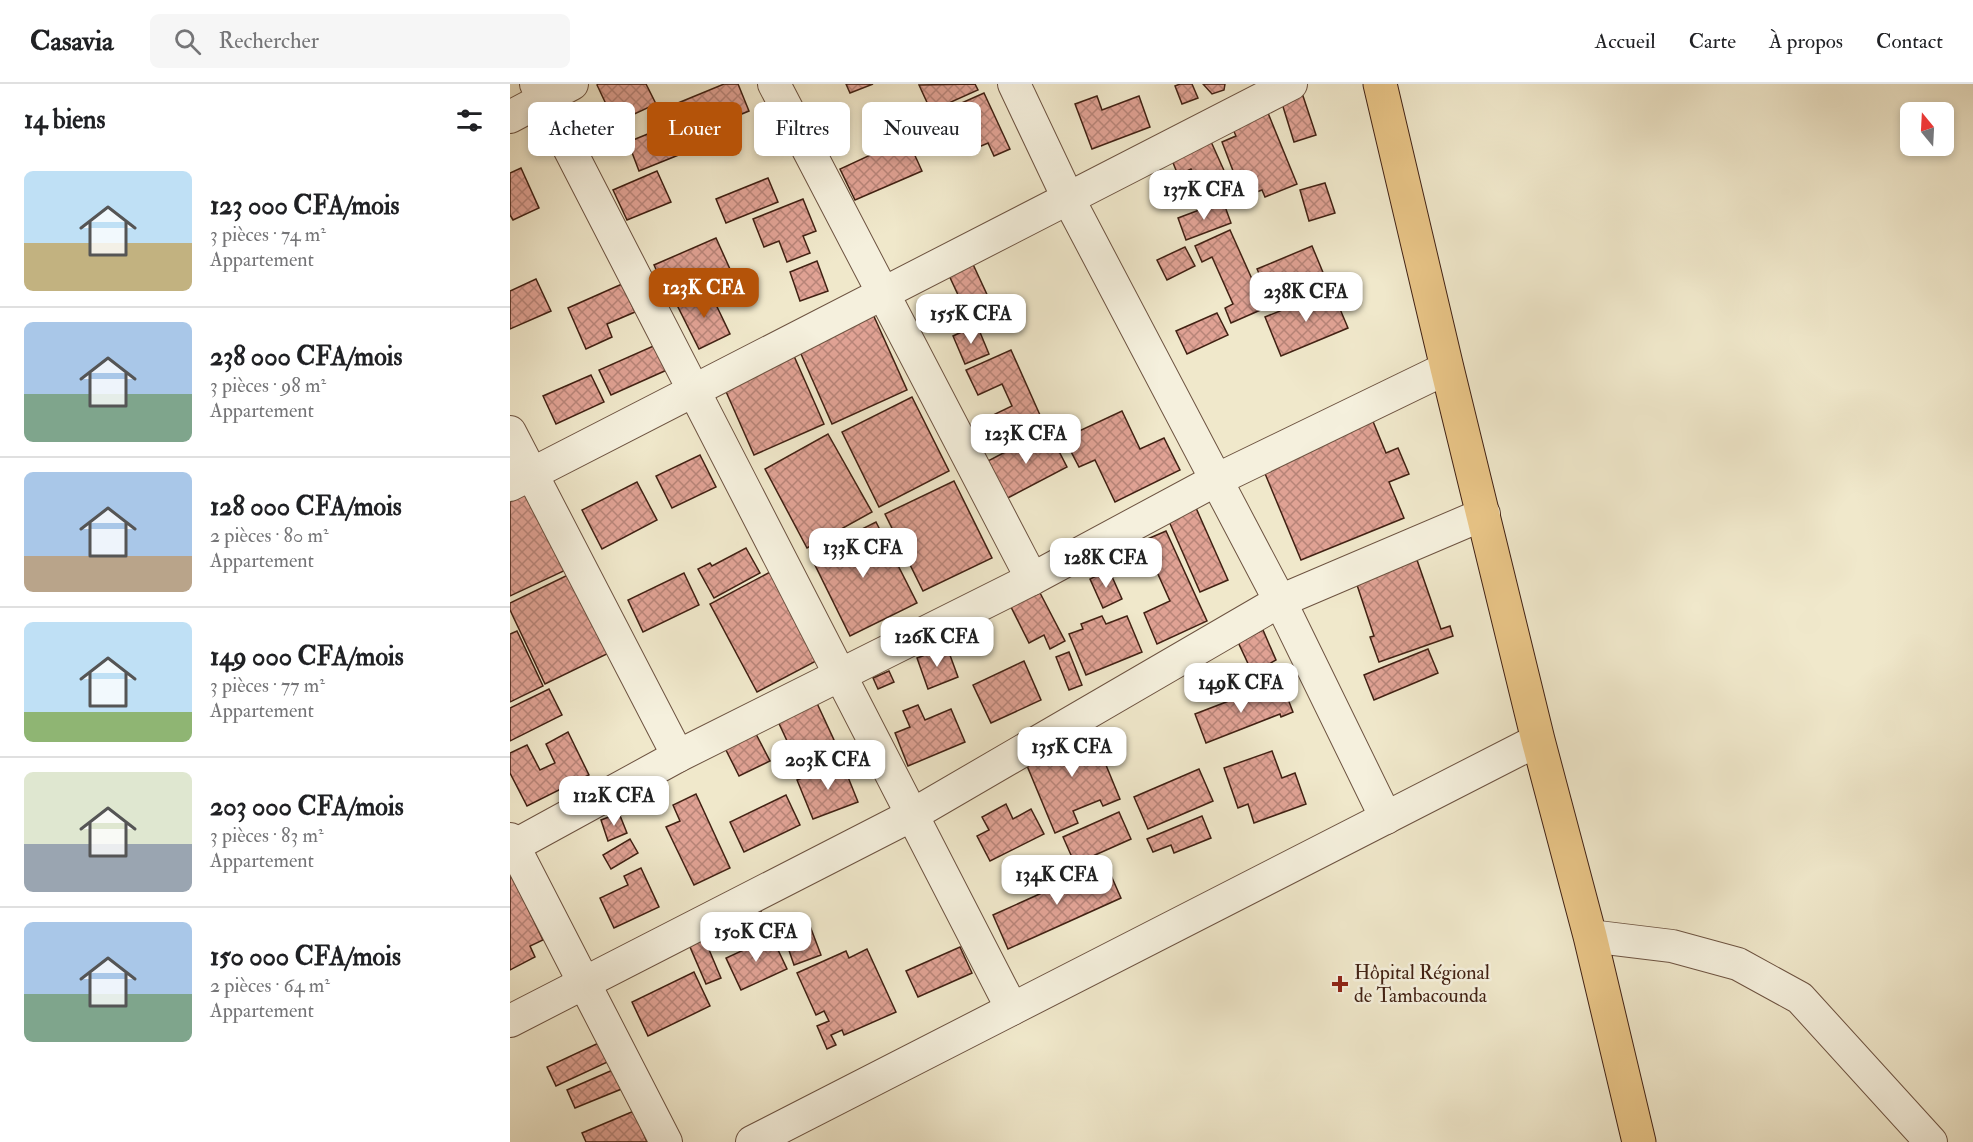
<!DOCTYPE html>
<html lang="fr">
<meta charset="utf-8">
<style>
body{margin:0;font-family:"IM FELL Double Pica",serif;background:#f6f6f6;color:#202124;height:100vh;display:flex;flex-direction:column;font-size:22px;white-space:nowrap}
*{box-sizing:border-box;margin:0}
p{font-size:20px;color:#757577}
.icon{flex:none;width:33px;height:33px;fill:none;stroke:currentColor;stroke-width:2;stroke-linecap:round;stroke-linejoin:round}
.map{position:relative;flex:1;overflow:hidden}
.details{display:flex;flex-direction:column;background:#fff;width:510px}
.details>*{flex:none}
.hud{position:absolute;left:18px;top:18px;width:570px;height:54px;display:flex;gap:12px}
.needle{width:39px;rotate:342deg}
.tools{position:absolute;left:1390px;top:18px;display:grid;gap:12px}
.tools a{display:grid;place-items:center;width:54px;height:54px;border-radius:9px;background:#fff;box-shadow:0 3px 9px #0003;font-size:30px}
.price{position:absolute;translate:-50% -51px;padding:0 14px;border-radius:12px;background:#fff;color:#222;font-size:20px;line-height:39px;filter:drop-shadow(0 2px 3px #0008)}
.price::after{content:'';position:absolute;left:50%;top:36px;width:18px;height:14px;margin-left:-9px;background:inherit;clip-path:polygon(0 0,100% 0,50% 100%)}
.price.on{background:#b45309;color:#fff}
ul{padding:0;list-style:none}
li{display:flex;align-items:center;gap:18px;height:150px;padding:0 24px}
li+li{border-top:2px solid #e0e0e0}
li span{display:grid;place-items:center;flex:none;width:168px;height:120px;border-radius:9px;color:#555}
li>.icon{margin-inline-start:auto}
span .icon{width:72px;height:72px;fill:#fffc;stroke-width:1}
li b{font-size:26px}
h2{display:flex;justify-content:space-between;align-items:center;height:72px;padding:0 24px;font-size:26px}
.chip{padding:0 21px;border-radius:9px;background:#fff;box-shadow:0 3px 9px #0003;font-size:21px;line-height:54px}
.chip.on{background:#b45309;color:#fff}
header{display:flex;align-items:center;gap:36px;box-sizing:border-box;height:84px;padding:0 30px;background:#fff;border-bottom:2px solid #e0e0e0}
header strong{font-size:28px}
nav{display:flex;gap:33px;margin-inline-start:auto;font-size:21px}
.search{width:420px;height:54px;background:#f6f6f6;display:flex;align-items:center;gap:15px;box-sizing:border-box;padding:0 21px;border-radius:9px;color:#757577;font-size:22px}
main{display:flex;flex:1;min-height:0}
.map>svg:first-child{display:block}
</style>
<header>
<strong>Casavia</strong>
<div class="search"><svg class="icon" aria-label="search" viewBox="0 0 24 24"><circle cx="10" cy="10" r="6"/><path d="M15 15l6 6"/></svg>Rechercher</div>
<nav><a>Accueil</a><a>Carte</a><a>À propos</a><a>Contact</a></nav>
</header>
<main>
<section class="details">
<h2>14 biens<svg class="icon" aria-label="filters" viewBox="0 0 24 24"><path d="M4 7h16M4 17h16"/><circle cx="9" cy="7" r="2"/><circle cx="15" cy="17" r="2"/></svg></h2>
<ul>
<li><span style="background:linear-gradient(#bfe0f5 60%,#c2b280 0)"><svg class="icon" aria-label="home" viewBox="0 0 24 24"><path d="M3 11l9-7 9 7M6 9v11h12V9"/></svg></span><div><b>123 000 CFA/mois</b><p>3 pièces · 74 m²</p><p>Appartement</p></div></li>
<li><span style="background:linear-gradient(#a9c7e8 60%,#7fa58c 0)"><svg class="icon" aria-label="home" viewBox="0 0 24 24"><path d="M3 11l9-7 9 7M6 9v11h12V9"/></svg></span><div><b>238 000 CFA/mois</b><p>3 pièces · 98 m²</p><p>Appartement</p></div></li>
<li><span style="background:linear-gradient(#a9c7e8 70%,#b9a48a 0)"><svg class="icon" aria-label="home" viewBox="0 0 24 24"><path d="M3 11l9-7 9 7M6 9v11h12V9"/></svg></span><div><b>128 000 CFA/mois</b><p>2 pièces · 80 m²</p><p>Appartement</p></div></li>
<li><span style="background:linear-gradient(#bfe0f5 75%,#8fb573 0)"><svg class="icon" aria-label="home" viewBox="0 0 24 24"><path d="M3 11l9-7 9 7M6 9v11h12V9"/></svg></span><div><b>149 000 CFA/mois</b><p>3 pièces · 77 m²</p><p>Appartement</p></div></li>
<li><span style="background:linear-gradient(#dfe7d0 60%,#9aa5b1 0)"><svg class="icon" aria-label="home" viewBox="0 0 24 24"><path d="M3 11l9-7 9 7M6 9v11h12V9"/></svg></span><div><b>203 000 CFA/mois</b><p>3 pièces · 83 m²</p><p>Appartement</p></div></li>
<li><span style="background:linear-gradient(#a9c7e8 60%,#7fa58c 0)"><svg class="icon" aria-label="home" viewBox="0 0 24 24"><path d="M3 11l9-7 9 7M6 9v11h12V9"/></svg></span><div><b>150 000 CFA/mois</b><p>2 pièces · 64 m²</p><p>Appartement</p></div></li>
</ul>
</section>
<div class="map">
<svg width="1463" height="1058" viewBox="0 0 1463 1058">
<defs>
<pattern id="building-cross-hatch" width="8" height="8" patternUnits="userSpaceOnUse" patternTransform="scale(1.5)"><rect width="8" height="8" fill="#e0a294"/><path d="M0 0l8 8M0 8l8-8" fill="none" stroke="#b78478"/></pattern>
</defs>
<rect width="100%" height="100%" fill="#f0e8cb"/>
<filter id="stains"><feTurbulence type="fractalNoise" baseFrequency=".00333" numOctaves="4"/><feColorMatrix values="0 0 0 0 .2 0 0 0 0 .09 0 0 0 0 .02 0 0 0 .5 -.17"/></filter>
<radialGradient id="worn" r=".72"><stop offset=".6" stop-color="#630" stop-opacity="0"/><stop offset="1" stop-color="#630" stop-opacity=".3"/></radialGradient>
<g fill="url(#building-cross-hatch)" stroke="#412113" stroke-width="1.5">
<polygon points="88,0 136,0 146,20 105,39 87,1"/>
<polygon points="214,0 228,0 239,27 181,51 168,19"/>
<polygon points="336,0 363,0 340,9"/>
<polygon points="465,0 468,6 421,27 409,1"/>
<polygon points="670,0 682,0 688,14 672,20 665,2"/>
<polygon points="693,0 715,0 714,6 702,10"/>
<polygon points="791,6 806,51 784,58 770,13"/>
<polygon points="474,9 500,65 484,72 478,59 455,69 452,62 438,69 434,61 413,71 400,42"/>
<polygon points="587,12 592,26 629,12 640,43 582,65 565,20"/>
<polygon points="758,29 787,100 755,113 752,106 733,113 712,58 726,52 722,43"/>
<polygon points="160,41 171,70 129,87 118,58"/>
<polygon points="698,51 721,102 693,114 681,85 668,91 659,69"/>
<polygon points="397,54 412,87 345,116 330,85"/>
<polygon points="11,84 29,124 3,136 0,131 0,89"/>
<polygon points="147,87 161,118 117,136 103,106"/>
<polygon points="258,94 268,118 216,139 206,115"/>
<polygon points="815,99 825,129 799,137 790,106"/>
<polygon points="293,115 306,147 293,152 300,169 277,178 269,157 254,163 243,135"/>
<polygon points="713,117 721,139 676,156 668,134"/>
<polygon points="720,146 755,224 721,239 715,224 723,220 702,173 692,178 685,162"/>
<polygon points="206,154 220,185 158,212 144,181"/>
<polygon points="802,162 817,198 763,221 747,185"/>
<polygon points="675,163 685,182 657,196 647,176"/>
<polygon points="461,176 480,217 456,228 437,187"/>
<polygon points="307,177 318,207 290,217 280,188"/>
<polygon points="26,195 41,227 0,245 0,207"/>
<polygon points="112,200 125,228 97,240 102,253 76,265 58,224"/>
<polygon points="199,206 220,250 189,265 167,221"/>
<polygon points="822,206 838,244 771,272 755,233"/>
<polygon points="362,228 397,306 322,340 287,261"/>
<polygon points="707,229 718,251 677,270 666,247"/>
<polygon points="467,241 479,270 455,280 443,252"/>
<polygon points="148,260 159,285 101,311 89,286"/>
<polygon points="280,263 314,340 244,371 210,294"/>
<polygon points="501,266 534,340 495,357 483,331 502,322 492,300 468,311 456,286"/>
<polygon points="81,291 94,318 46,340 33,312"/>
<polygon points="402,313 439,387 369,423 332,348"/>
<polygon points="612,327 630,365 654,354 670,386 605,418 585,376 569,383 554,354"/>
<polygon points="862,335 876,369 888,364 899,390 879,398 894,434 791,476 751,380"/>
<polygon points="538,346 557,383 494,416 474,379"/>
<polygon points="318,350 362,428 297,464 255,385"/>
<polygon points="190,371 206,403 162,424 146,392"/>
<polygon points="444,397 482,474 413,507 375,430"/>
<polygon points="127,398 147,436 92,465 72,426"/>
<polygon points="19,404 58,485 0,512 0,413"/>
<polygon points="686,424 718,496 690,508 658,435"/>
<polygon points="366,438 407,519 340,552 300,471"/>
<polygon points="656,447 697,537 647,560 634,529 660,517 633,457"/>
<polygon points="236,464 250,489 204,514 188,485 200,479 202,482"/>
<polygon points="907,476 931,545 940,542 943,552 869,578 860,553 864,552 846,498"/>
<polygon points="599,486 612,515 593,524 580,495"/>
<polygon points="262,487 308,576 247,608 200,520"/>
<polygon points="62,489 101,568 35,600 0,526 0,519"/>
<polygon points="174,489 189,521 133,548 118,516"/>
<polygon points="528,505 555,557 540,565 534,551 519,559 499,519"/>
<polygon points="592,532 596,540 617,532 632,568 576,591 559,550 573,545 571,540"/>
<polygon points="753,546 766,576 759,580 765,593 748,601 728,558"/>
<polygon points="7,547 33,602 0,618 0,550"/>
<polygon points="437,563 448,593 418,605 407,574"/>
<polygon points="918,565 928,589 864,616 854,591"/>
<polygon points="559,568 572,601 559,606 546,573"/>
<polygon points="514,577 531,616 481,639 463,601"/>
<polygon points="379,587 384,598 368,605 363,594"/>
<polygon points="39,605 52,631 0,657 0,624"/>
<polygon points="774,605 783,628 771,633 770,630 696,659 685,630 742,608 745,616"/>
<polygon points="305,615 324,656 278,677 271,661 278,659 266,633"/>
<polygon points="408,621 415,636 441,625 455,658 398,682 385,649 400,643 393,627"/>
<polygon points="579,640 610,715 593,722 590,716 563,727 568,739 545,749 515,677"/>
<polygon points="58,648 79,691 17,722 0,689 0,669 17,661 30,686 45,679 36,660"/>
<polygon points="246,650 260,677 229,692 215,664"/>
<polygon points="762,667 772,694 785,689 796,720 744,739 738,720 728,724 714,684"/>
<polygon points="332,678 348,718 303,735 287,696"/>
<polygon points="689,685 703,717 638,745 624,713"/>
<polygon points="186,710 220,784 184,801 156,743 170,737 163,721"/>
<polygon points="276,711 290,741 234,768 220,738"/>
<polygon points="496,720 503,735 521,725 534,750 480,777 467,752 479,746 472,733"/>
<polygon points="609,728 621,755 565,780 553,753"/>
<polygon points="109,729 117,749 98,757 91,736"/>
<polygon points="692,732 701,754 664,769 661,761 643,768 637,755"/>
<polygon points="120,755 128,769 101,785 93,771"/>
<polygon points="596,780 611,814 498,865 483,831"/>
<polygon points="131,784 149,823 104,844 90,814 118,801 114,792"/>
<polygon points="0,787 33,856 20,862 25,873 0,886"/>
<polygon points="243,807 255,838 205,858 193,827"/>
<polygon points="300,842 311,871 284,881 274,852"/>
<polygon points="192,849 211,894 196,900 177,856"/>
<polygon points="262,853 277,885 231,906 216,874"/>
<polygon points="450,863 462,889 408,913 396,887"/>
<polygon points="357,865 386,928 334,951 332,946 321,951 326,961 317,965 307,942 319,937 314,927 306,931 287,889 336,867 339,874"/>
<polygon points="184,888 200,922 138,952 122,918"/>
<polygon points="95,956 104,975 46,1002 37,983"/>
<polygon points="105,985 114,1004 65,1024 57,1006"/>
<polygon points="124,1027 137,1058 76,1058 72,1049"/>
</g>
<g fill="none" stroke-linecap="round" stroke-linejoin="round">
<defs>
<g id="street">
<polyline points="26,0 502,925"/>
<polyline points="264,0 522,495"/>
<polyline points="504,0 558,114 770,517 876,734"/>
<polyline points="0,33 62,0"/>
<polyline points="0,348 168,672"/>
<polyline points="0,401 781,0"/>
<polyline points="0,755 156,1058"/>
<polyline points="0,764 168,672 522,495 706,396 937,284"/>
<polyline points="1080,852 1162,862 1228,880 1290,914 1421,1058"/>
<polyline points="0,937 402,731 770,517 974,430"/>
<polyline points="242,1058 1028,656"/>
</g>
<polyline id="highway" points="870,0 937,284 1028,656 1080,852 1129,1058"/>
</defs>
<use href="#street" stroke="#6d5341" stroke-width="34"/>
<use href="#highway" stroke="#412113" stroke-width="35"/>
<use href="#street" stroke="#f5f0dd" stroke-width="32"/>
<use href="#highway" stroke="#e8c486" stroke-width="33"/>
</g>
<path fill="#8f2418" stroke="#f5f0dd" stroke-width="2" d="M827 891h6v6h6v6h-6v6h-6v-6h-6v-6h6z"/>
<g text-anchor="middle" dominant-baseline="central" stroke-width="5" stroke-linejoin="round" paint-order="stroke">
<g font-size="20" fill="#412113" stroke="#f5f0dd" text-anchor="start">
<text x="844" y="888">Hôpital Régional<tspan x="844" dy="23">de Tambacounda</tspan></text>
</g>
</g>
<rect width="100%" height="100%" filter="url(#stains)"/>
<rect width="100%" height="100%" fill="url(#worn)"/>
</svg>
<div class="tools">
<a><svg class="needle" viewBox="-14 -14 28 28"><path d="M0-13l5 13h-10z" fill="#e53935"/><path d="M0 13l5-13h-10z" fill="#757577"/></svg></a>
</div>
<b class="price" style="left:694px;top:137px">137K CFA</b>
<b class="price on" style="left:194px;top:235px">123K CFA</b>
<b class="price" style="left:796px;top:239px">238K CFA</b>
<b class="price" style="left:461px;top:261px">155K CFA</b>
<b class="price" style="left:516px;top:381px">123K CFA</b>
<b class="price" style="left:353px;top:495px">133K CFA</b>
<b class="price" style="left:596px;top:505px">128K CFA</b>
<b class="price" style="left:427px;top:584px">126K CFA</b>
<b class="price" style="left:731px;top:630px">149K CFA</b>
<b class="price" style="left:562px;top:694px">135K CFA</b>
<b class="price" style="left:318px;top:707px">203K CFA</b>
<b class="price" style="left:104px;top:743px">112K CFA</b>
<b class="price" style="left:547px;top:822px">134K CFA</b>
<b class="price" style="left:246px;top:879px">150K CFA</b>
<div class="hud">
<a class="chip">Acheter</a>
<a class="chip on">Louer</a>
<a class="chip">Filtres</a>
<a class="chip">Nouveau</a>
</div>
</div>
</main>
